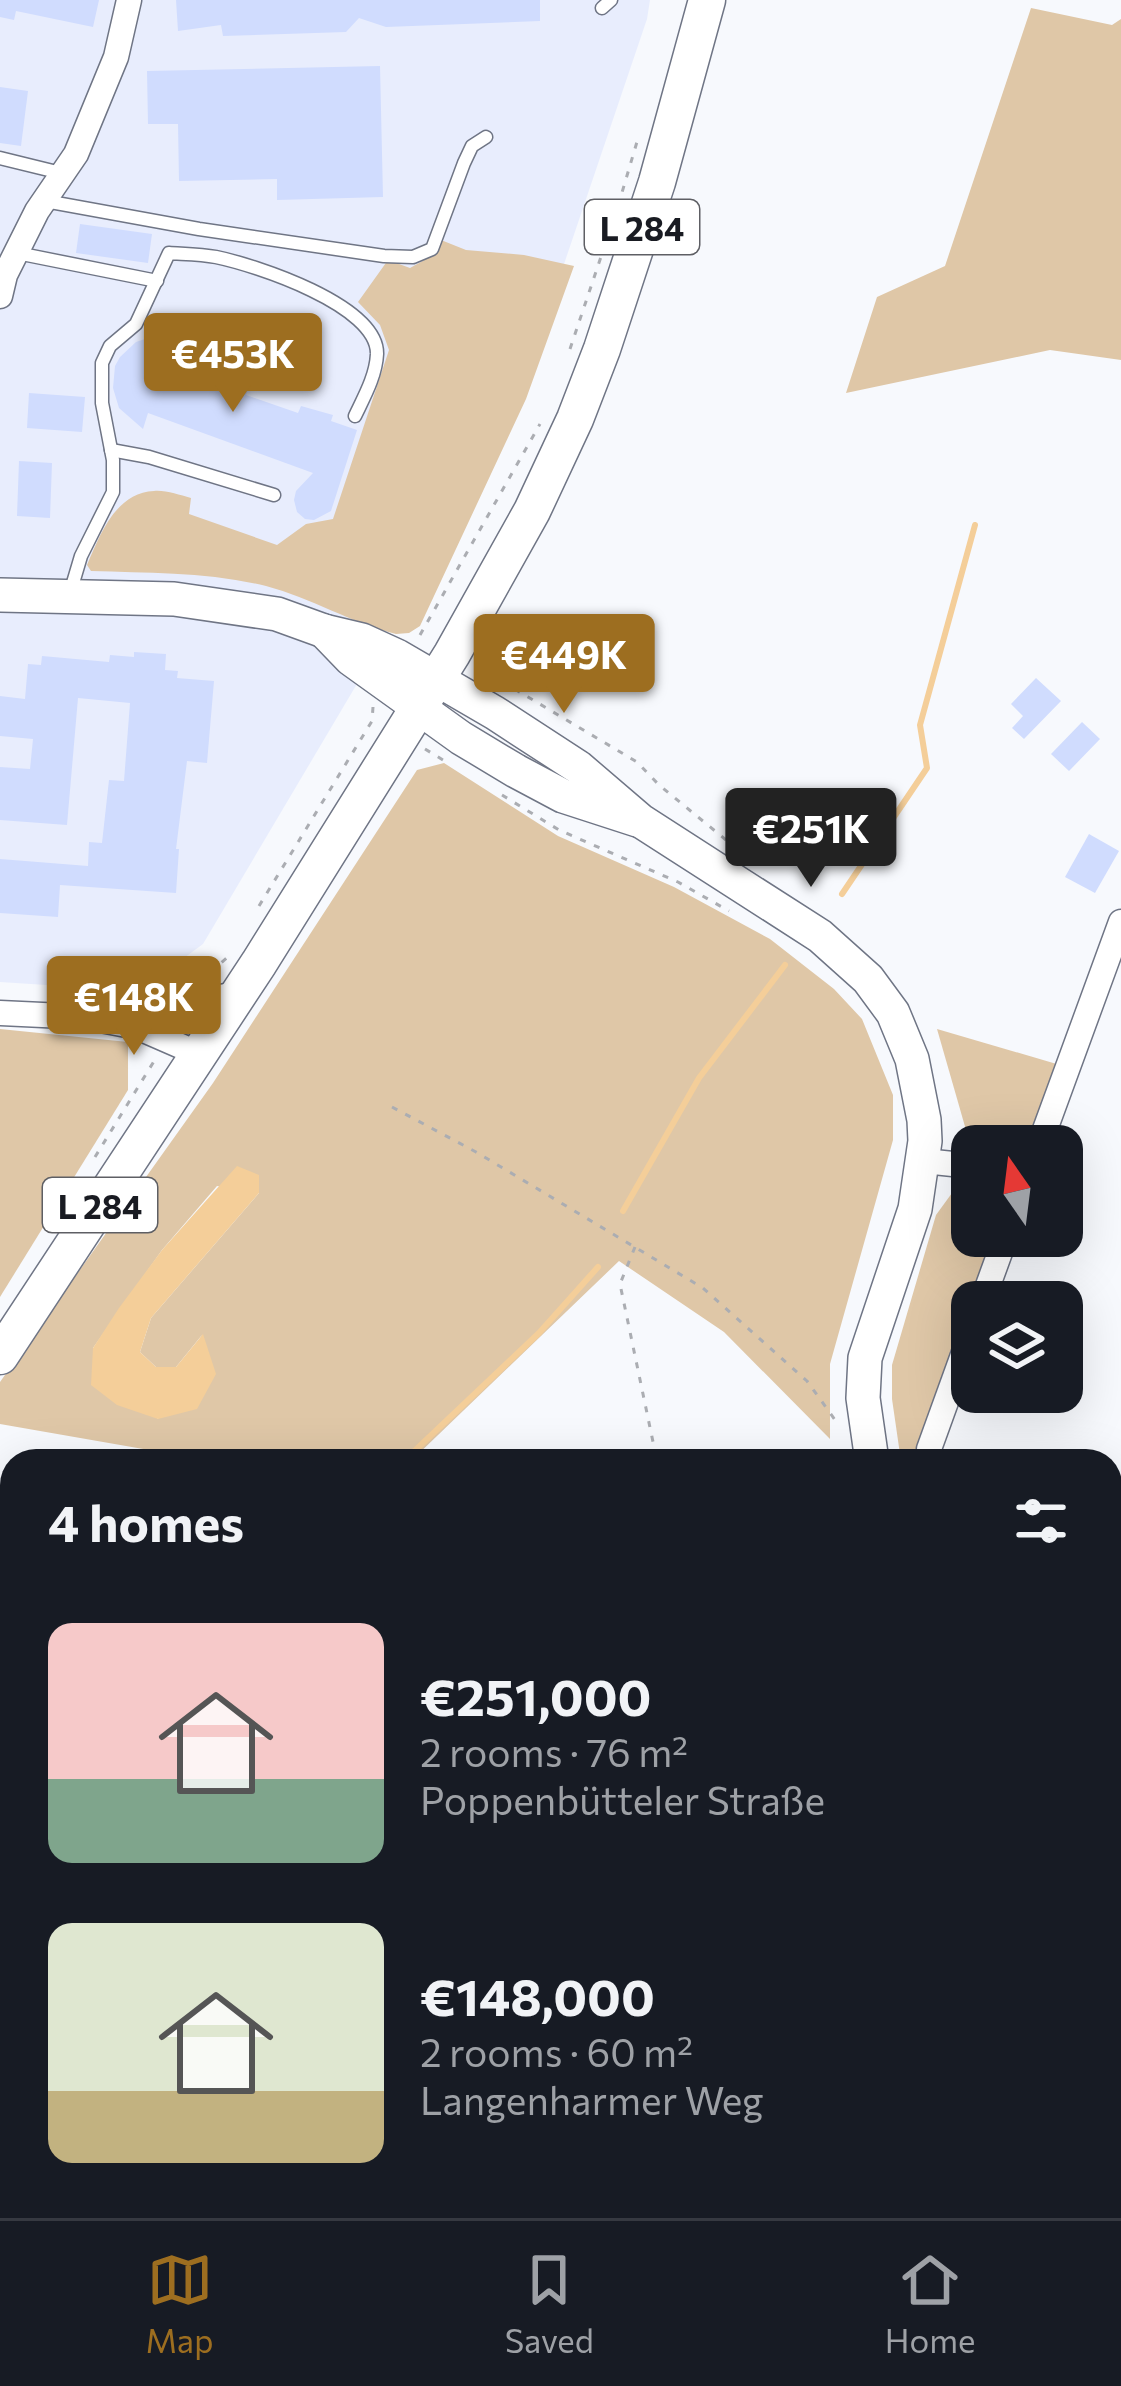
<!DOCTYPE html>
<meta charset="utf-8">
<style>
body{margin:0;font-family:Commissioner,sans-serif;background:#242831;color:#f1f3f6;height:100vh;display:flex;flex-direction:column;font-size:45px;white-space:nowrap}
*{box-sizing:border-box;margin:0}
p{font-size:39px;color:#9ea1a6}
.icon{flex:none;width:66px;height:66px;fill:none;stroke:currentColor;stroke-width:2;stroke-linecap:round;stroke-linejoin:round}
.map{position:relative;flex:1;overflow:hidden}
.panel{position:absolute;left:0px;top:1449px;width:1122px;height:771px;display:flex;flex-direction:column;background:#171b24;border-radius:36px 36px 0 0;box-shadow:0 12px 48px #0002}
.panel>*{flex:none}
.needle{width:78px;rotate:346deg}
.fabs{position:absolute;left:951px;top:1125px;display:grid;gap:24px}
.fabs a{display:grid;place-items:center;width:132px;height:132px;border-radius:24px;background:#171b24;box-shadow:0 12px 48px #0002;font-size:60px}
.price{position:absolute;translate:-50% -102px;padding:0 27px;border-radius:12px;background:#9d6e20;color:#fff;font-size:39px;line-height:78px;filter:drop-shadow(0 3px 6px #0008)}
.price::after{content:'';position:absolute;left:50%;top:72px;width:36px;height:27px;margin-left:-18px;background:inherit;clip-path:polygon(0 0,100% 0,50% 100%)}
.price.active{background:#222;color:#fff}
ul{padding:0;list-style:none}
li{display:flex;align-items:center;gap:36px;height:300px;padding:0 48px}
li span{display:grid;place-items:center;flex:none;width:336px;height:240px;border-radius:24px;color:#555}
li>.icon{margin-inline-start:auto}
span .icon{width:144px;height:144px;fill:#fffc;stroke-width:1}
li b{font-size:51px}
h2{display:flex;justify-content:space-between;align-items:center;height:144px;padding:0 48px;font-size:51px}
.menu{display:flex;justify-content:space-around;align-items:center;height:168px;border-top:3px solid #363941;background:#171b24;font-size:33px;color:#9ea1a6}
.menu a{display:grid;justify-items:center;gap:6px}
.menu .active{color:#9d6e20}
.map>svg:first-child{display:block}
</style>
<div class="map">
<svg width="1121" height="2218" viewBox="0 0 1121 2218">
<rect width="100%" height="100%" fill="#f7f9fd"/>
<polygon fill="#e8edfd" points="0,0 650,0 647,19 519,397 393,623 203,944 139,991 0,982"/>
<g fill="#dfc7a7" fill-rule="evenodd">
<polygon points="1031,8 1112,25 1121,19 1121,360 1050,350 846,393 877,297 945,266"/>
<path d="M436 238 466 250 524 255 574 266 526 399 420 626 409 633 396 634C352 623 311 598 266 586 209 572 149 573 91 571L87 565C100 535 115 493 154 491 166 490 179 495 191 498L189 514 277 545 306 524 333 519 389 350 380 325 358 302 388 260 410 268 428 258Z"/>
<path d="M444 763 558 836 674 887 770 939 834 989 862 1019 893 1095V1140L830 1364V1439L724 1332 619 1261 411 1461H212L0 1424V1382L213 1083 417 770ZM217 1186 259 1193 151 1318 140 1352 156 1367H176L202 1335 158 1419 93 1348 162 1250Z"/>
<polygon points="0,1029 128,1042 128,1090 0,1297"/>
<polygon points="937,1029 1060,1065 1030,1146 980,1146 966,1130"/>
<polygon points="972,1179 972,1236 1016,1236 997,1292 998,1302 972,1302 972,1371 934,1461 901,1461 892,1399 892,1365 936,1215 952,1193"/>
</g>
<polygon fill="#f4ce99" points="237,1166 259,1175 259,1193 151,1318 140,1352 156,1367 176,1367 203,1334 216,1374 197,1409 158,1419 117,1405 91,1385 93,1348 119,1308 162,1250"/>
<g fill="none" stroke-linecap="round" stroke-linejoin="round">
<g stroke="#f4ce99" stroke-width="6">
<polyline points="842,894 927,768 920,725 975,525"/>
<polyline points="623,1211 699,1078 785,965"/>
<polyline points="404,1461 539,1333 598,1267"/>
<polyline points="0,1847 12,1835"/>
</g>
</g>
<g fill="#d0dcfe">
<polygon points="0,0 99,0 93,27 16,11 14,20 0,17"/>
<polygon points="176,0 540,0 540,21 386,27 359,18 346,32 223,36 221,25 178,31"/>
<polygon points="380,66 383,197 277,200 277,179 179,181 178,124 148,124 147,71"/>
<polygon points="0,87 28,91 21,146 0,143"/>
<polygon points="80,224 152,234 148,263 76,253"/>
<polygon points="177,337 174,346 253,374 246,395 298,413 301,406 333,415 331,421 357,430 331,511 314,520 305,519 297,512 294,500 296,491 313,473 148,413 143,429 119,408 113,388 115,366 120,357 136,342 148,338"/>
<polygon points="29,393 85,397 82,432 27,428"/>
<polygon points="19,461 52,463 50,518 17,516"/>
<polygon points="134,652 166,654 165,670 178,671 177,678 214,681 207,763 187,761 176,849 179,849 176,893 60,885 58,917 0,913 0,859 88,866 89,842 102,843 109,780 124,781 130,703 78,698 67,825 0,820 0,767 30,769 33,739 0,736 0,696 25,699 28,664 41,665 42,656 109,662 110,655 134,657"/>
<polygon points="1036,678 1061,701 1024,739 1012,728 1023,716 1011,704"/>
<polygon points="1082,722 1100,739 1069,771 1051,754"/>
<polygon points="1089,834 1119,851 1095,893 1065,877"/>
</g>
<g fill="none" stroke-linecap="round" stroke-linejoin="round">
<defs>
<g id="lane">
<polyline points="602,8 611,0"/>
<polyline points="0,158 61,173"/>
<polyline points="45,201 199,229 384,256 413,257 432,249 464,163 472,146 486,137"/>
<polyline points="17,253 157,281"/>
<polyline points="111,450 149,457 274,495"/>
<path d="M70 593 81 556 113 492V460L102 403V363L110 346 136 324 169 253C184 254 201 254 216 257 255 265 378 305 377 354 376 376 364 397 355 416"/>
<polyline points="1110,1498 1121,1498"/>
</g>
<g id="street">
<polyline points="0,296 5,275 37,211 76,154 116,57 129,0"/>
<polyline points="0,1013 85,1017 137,1027 199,1054"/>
<polyline points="93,1015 132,1006 197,1002 240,993"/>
<polyline points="1039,1146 1121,922"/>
<polyline points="924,1161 972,1166"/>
<polyline points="982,1302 1006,1236"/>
<polyline points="929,1449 972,1330"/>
</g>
<g id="secondary">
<polyline points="0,595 174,599 277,614 324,631 362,640 397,656 495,713 578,767 641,821 820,936 868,979 893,1013 912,1059 924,1120 925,1141 915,1209 865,1358 863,1398 872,1461"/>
<polyline points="324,631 351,659 461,738 516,771 563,796 637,820"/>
<polyline points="1110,2164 1120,2218"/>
</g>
<polyline id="primary" points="0,1356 259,963 452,654 532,511 575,419 602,349 657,182 707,0"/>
</defs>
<use href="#lane" stroke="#6f7585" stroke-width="15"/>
<use href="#street" stroke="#6f7585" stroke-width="27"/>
<use href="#secondary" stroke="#6f7585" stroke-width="36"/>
<use href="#primary" stroke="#6f7585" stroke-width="39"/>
<g stroke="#abadb2" stroke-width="3" stroke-dasharray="6 9" stroke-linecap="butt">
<polyline points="618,206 639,135"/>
<polyline points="570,349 613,221"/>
<polyline points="420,635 540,424"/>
<polyline points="476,666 637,762 659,785 737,849"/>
<polyline points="425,749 448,763"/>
<polyline points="502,795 559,830 678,882 729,911"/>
<polyline points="259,906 372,721 373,707"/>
<polyline points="183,981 184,978 212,971 230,955"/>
<polyline points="392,1107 476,1152 703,1288 807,1381 838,1424"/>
<polyline points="95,1157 156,1058"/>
<polyline points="635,1247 620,1284 657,1461"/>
<polyline points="879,2208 883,2218"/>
<polyline points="962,2218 1034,2208"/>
</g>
<use href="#lane" stroke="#fff" stroke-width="12"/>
<use href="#street" stroke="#fff" stroke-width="24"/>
<use href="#secondary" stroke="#fff" stroke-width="33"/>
<use href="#primary" stroke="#fff" stroke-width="36"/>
</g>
<g text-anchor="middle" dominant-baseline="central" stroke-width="9" stroke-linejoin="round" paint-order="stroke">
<g fill="#fff" stroke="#5e5f64" stroke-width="3">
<rect x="585" y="200" width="114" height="54" rx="9"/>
<rect x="43" y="1178" width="114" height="54" rx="9"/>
</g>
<g font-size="33" font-weight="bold" fill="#191b22">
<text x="642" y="227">L 284</text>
<text x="100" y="1205">L 284</text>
</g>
</g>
</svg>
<div class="fabs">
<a><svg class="needle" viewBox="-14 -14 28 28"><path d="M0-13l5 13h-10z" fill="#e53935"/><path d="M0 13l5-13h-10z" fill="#9ea1a6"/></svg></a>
<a><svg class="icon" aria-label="layers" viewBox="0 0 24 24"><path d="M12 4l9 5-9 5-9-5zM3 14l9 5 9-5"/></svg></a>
</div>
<b class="price" style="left:233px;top:415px">€453K</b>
<b class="price" style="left:564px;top:716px">€449K</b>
<b class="price active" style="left:811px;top:890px">€251K</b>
<b class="price" style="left:134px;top:1058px">€148K</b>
<section class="panel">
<h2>4 homes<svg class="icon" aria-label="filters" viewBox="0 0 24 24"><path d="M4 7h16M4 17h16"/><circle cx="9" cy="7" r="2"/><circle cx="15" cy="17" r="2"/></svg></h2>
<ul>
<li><span style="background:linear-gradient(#f6c9c9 65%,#7fa58c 0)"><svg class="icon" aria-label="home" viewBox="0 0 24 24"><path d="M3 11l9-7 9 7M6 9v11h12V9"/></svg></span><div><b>€251,000</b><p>2 rooms · 76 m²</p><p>Poppenbütteler Straße</p></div></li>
<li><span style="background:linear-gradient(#dfe7d0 70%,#c2b280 0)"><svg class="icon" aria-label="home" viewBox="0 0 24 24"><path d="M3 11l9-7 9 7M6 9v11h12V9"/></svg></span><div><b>€148,000</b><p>2 rooms · 60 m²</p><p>Langenharmer Weg</p></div></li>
</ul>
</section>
</div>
<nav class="menu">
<a class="active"><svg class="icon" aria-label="map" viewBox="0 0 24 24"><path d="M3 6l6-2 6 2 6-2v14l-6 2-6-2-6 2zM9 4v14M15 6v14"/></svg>Map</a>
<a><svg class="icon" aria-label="saved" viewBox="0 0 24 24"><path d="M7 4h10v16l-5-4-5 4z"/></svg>Saved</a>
<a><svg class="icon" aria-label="home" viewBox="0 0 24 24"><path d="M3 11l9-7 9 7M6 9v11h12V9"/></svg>Home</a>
</nav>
